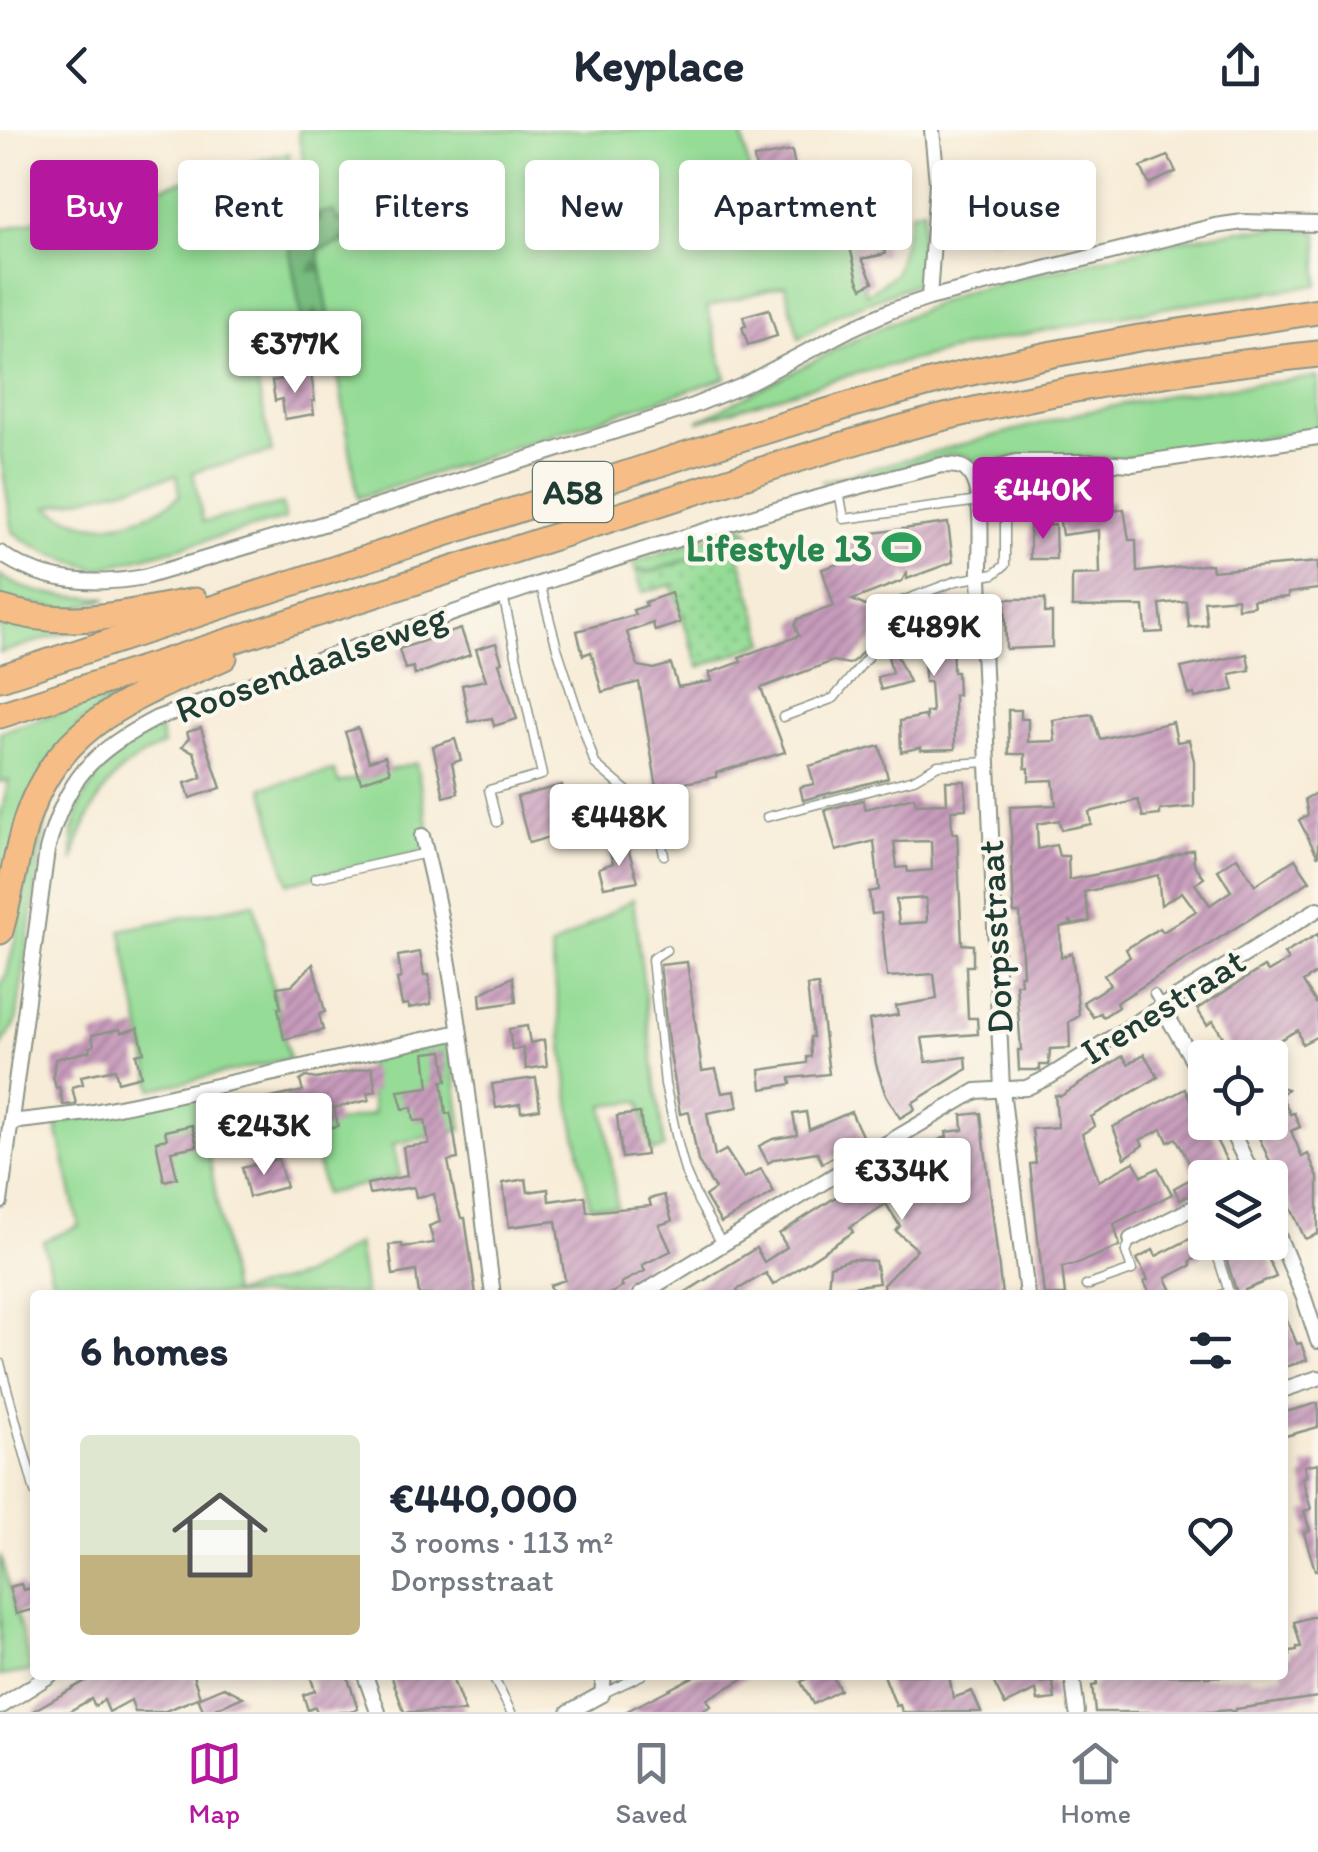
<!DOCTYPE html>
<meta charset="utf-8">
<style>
body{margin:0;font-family:Itim,sans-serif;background:#f6f6f7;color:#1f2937;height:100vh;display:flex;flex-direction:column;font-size:38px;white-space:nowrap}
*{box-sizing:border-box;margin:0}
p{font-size:32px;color:#747a83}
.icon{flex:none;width:55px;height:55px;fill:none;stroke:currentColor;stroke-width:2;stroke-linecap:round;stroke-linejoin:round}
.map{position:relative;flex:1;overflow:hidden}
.drawer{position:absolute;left:30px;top:1160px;width:1258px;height:390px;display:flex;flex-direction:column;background:#fff;border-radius:10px;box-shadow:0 5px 15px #0003}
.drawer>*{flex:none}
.top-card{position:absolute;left:30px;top:30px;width:1260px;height:90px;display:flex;gap:20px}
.controls{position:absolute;left:1188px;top:910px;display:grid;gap:20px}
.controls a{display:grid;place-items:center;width:100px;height:100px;border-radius:10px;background:#fff;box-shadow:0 5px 15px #0003;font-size:50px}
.price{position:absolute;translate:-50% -85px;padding:0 22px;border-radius:10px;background:#fff;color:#222;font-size:32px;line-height:65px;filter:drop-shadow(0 2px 5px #0008)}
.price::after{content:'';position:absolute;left:50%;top:60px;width:30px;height:22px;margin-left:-15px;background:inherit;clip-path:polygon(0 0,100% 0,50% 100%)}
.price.current{background:#b5179e;color:#fff}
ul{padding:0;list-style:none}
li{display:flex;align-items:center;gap:30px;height:250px;padding:0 50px}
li+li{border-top:2px solid #e0e1e3}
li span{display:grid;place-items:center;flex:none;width:280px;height:200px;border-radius:10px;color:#555}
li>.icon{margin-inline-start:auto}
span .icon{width:120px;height:120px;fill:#fffc;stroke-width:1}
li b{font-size:42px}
h2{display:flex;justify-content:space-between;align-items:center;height:120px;padding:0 50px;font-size:42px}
.tag{padding:0 35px;border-radius:10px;background:#fff;box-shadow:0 5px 15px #0003;font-size:35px;line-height:90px}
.tag.current{background:#b5179e;color:#fff}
header{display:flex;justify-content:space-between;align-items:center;height:130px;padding:0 50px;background:#fff;font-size:45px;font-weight:700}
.menu{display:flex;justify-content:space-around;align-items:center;height:140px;border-top:2px solid #e0e1e3;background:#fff;font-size:28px;color:#747a83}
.menu a{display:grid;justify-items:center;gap:5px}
.menu .current{color:#b5179e}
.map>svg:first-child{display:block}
</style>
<header><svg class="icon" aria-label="back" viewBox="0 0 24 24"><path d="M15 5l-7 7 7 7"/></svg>Keyplace<svg class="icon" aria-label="share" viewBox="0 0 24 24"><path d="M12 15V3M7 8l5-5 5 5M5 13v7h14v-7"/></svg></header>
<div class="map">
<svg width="1318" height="1582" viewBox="0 0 1318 1582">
<defs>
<pattern id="forest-firs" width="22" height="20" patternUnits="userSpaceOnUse" patternTransform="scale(2.5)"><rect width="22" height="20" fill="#78bc7f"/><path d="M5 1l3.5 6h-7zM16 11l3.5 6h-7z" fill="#629a69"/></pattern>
<pattern id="park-dots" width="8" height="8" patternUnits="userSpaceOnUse" patternTransform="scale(2.5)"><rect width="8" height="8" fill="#95dc96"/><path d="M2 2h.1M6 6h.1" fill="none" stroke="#79b47b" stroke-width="1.8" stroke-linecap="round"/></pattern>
<pattern id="building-hatch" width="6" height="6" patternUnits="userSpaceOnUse" patternTransform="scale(2.5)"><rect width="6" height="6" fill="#c89bbc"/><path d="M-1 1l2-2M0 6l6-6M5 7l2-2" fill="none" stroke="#a2809a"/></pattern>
</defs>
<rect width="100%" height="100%" fill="#fbf7ec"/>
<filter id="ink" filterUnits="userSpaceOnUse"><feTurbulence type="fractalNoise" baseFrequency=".01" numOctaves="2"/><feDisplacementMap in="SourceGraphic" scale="20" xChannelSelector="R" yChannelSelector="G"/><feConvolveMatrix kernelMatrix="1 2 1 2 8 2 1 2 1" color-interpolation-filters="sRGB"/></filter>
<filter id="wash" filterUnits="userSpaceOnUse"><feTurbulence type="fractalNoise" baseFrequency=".0048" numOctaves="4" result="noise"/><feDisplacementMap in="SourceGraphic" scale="40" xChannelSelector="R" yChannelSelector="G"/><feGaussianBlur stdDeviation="2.25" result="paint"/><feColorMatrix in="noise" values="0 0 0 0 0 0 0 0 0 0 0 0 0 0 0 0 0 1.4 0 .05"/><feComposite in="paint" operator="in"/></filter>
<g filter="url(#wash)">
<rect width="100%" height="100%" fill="#f7ecd7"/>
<g fill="#95dc96" stroke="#5a8c65" stroke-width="2.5" fill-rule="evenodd">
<polygon points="298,0 741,0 764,111 848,90 866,165 895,144 911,82 924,79 917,153 838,184 799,208 785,155 707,177 726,248 358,368 318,120 489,68 484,34 469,36 468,52 344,91 317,85 314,91"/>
<path d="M288 23 294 62 280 66 310 235 256 247 272 322 193 342 203 392 282 374 285 389 99 439C68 431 38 421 13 402L0 322V100ZM177 345 180 365C160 383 128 394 100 395 81 395 63 386 48 377Z"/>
<polygon points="1280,99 1318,102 1318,155 1169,177 995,210 842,247 698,291 864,205 963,162 1167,113 1238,100"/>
<polygon points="1318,247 1318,300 1133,328 1014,328 981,337 968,326 953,324 871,346 821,352 1076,284 1173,264"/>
<polygon points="743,396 750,403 737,407 737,412 653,441 635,439 633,432"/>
<path d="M0 445C30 467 72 467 108 468L71 480 0 470Z"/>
<polygon points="0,488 77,499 0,523"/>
<polygon points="125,561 79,594 0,767 0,688 9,650 0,652 0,602"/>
<path d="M159 597 163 615C149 622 135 629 122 640 98 662 80 701 73 732V702L81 673 98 645 120 618Z"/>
<polygon points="416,633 433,720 288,753 263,657 334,641 339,653"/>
<polygon points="48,673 16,893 0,918 0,858 7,843 20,789 35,706"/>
<polygon points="633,769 664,1018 651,1021 640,971 604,975 617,1077 590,1075 571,979 551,818"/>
<polygon points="254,773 289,929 153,959 121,800"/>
<polygon points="450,908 462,1000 393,1014 400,1046 324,1064 311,998 373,984 367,927"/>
<polygon points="199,964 232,1164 303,1146 357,1114 365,1165 56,1165 43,1111 79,1096 56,993"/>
<polygon points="0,1425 32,1541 1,1546 0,1546"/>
</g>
<polygon fill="url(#forest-firs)" stroke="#4c7c5a" stroke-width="2.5" points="484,33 489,68 318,120 336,230 310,235 280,65 294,62 299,89 316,112 314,91 320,83 333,81 338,91 344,91 467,52 469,36"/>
<polygon fill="url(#park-dots)" stroke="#5a8c65" stroke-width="2.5" points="735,413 766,512 699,537 672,455 643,462 636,441 653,442"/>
<g id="blocks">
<g fill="url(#building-hatch)" fill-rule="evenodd">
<polygon points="792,21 796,43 758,50 754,28"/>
<polygon points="1168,26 1176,42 1149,54 1141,37"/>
<polygon points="1017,58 1027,97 1013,100 1014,104 988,110 981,79 1000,74 997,63"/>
<polygon points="875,80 885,124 862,129 873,152 862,158 858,150 850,117 854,115 847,85"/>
<polygon points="769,179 777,206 748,215 742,197 746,196 743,186"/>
<polygon points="311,244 315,271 312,271 314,284 285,289 282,269 275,271 272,251"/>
<polygon points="1113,371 1114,381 1124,379 1129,410 1136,410 1137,442 1211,434 1212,441 1318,432 1318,459 1288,463 1288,467 1253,470 1254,476 1238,478 1237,468 1204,471 1207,495 1189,497 1186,471 1160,474 1163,502 1146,503 1144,476 1072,477 1072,445 1100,444 1099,400 1062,405 1058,378"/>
<polygon points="948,393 953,432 907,449 907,441 902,451 852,470 884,484 874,508 856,529 849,534 833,531 761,558 785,622 716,643 716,647 657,658 639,552 602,562 591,522 583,525 577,501 635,485 633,480 646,476 645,472 671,463 680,493 655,501 653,493 627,502 638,536 654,539 671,534 678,557 712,551 709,543 741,532 739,527 799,506 795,495 798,489 834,476 822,439 851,430 848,408 859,407 858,405"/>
<polygon points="1055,395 1056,429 1030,429 1030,396"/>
<polygon points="943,468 951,468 953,542 957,542 958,565 954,565 955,619 921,620 921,617 901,622 900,591 924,586 926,589 926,582 932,582 930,552 925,552 924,516 909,519 908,485 923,484 923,476"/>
<polygon points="1005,469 1045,469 1045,483 1052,483 1052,517 1006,519"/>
<polygon points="461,499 470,525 415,545 413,537 405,539 399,519"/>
<polygon points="890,510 909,552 881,560 877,547 892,543 886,517"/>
<polygon points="496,513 502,532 499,533 517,589 494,596 492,588 469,592 462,555 486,550 476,519"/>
<polygon points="1247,524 1250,540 1230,544 1234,560 1195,568 1194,564 1189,565 1181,538"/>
<polygon points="1008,580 1021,580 1021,589 1028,589 1028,612 1055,611 1053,590 1092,584 1100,609 1173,592 1177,612 1189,610 1194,631 1194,677 1160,680 1160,685 1143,687 1138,670 1089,682 1091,694 1061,700 1059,690 1037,694 1038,719 1056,715 1059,726 1068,726 1069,750 1158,732 1193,719 1194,733 1204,748 1195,754 1210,775 1231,761 1218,740 1237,727 1255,755 1295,729 1310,751 1116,873 1118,877 1103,887 1100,883 1093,887 1083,872 1110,855 1104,845 1130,827 1126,819 1160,798 1163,802 1196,781 1182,762 1161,775 1158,745 1084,762 1090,791 1073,795 1070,790 1071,795 1060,797 1061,827 1072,823 1079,886 1069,892 1070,918 1050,919 1049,935 1040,935 1040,940 1019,940 1018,920 1021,920 1016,854 1021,854 1020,845 1023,845 1020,783 1014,783 1010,677 1056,675 1053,650 1029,651 1029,638 1025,638 1025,624 1009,624"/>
<polygon points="201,598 221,658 190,668 185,653 202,648 194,622 182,617 189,608 187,602"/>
<polygon points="358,598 369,631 385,626 390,642 361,652 345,602"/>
<polygon points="455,609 461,630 452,633 458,663 444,667 433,616"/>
<polygon points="880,616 888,648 803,670 800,657 814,654 809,636"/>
<path d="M946 651H965L966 679 951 680 952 703H957L962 814 973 815V836H966L968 888H977L978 904 922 908 926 932 966 927 967 939 912 973 915 979 900 988 885 963 876 934 869 890 898 885 896 876 937 869 934 844 887 847 881 783 872 784 869 762 879 760 874 711 836 721 825 680 863 670 865 679 914 667 916 674 947 673ZM931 711 932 740 908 742 907 737 897 738 894 712ZM926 768 927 792 899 794 896 770Z"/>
<polygon points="562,655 574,700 529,713 517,667"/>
<polygon points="1318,662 1318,727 1299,690 1308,685 1305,669"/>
<polygon points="627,716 638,751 604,757 599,738 613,733 609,720"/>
<polygon points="1318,804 1318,842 1303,852 1318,876 1318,906 1302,914 1298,900 1247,928 1236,928 1213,891 1207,895 1197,879 1264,837 1268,842 1288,830 1284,824"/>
<polygon points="420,822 424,845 429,845 431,874 409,878 408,874 402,875 397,849 401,848 398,826"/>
<polygon points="687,832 702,941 716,939 722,963 735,961 738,977 707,983 715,1026 726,1020 744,1048 761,1039 774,1062 721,1093 705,1066 715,1059 698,1031 689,982 680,984 668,911 660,835"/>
<polygon points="313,834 325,882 319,884 323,900 284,909 278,878 281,878 277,857 292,855"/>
<polygon points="513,847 516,872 481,877 480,864"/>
<polygon points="818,855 829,944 790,948 791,954 762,959 760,940 807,933 807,927 811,927 810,907 813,907 807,856"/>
<polygon points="527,896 530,913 544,910 547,936 526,939 523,918 512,920 509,899"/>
<polygon points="138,898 144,922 136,924 141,946 118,952 115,939 81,946 83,954 72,957 76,974 63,975 59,957 56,958 53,946 55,929 90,921 89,917 94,916 92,905 120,899 121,903"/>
<polygon points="443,921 447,951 442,951 446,984 450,983 452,990 458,1029 448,1031 456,1072 461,1088 465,1088 476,1165 419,1165 416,1141 393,1145 389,1115 402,1114 402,1117 434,1113 429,1096 440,1092 434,1064 416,1067 414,1057 369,1064 367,1054 407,1046 403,1017 429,1014 425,990 414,991 412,977 403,979 398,961 429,957 425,923"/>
<polygon points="1144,924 1158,947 1091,987 1095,996 1082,1004 1099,1051 1134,1032 1142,1046 1158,1038 1172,1064 1114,1094 1120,1116 1076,1134 1062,1137 1065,1165 1044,1165 1030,1034 1036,1033 1032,999 1058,997 1055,965 1061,966 1123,926 1128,934"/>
<polygon points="372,937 376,961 367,963 369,970 334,978 338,996 308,1002 306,989 268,998 262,970 303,961 300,951 306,947 316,949"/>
<polygon points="1270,942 1277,956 1287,959 1281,965 1290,984 1294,983 1300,997 1291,1001 1302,1027 1308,1024 1318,1047 1318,1104 1305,1109 1252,992 1270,992"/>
<polygon points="536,948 540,979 521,982 520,974 496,978 492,954"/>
<polygon points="1185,959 1190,969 1194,967 1205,988 1205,992 1207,992 1233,1043 1225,1048 1205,1048 1205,1058 1180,1070 1174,1058 1196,1046 1176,1008 1168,1012 1162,999 1140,1010 1143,1015 1125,1028 1113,997"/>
<polygon points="806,982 809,1000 851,982 864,1010 822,1033 817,1022 775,1029 768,1033 759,1016 773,1009 797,1005 793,984"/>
<polygon points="640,983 646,1025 622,1028 617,986"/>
<polygon points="981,983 1002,1165 884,1165 883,1155 917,1119 896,1101 900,1096 886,1074 850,1097 853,1102 773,1155 766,1143 737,1160 740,1165 681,1165 756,1118 764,1132 787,1117 779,1104 902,1024 947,1007 946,1002 963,1000 962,985"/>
<polygon points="192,995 197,1016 171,1021 177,1048 164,1051 156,1011 167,1009 165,1001"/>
<polygon points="278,1029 286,1057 249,1067 242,1038"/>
<polygon points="526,1049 528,1062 548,1059 549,1071 585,1066 587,1082 651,1076 649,1069 664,1065 672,1091 659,1095 671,1121 642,1135 645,1141 621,1153 623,1157 607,1165 553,1165 550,1155 565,1150 556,1091 509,1097 503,1053"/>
<polygon points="1194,1107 1203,1125 1190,1131 1191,1135 1166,1148 1174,1165 1151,1165 1144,1152 1148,1150 1137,1129 1153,1120 1156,1126"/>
<polygon points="1244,1112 1262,1112 1276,1147 1245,1160 1247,1165 1236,1165 1236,1160 1223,1119"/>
<polygon points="851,1129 875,1131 879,1153 828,1160 830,1136"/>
<polygon points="1282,1178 1297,1214 1301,1213 1307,1230 1282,1238"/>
<polygon points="1318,1273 1318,1297 1282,1307 1282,1283"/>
<polygon points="1318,1333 1318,1440 1315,1440 1304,1403 1310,1401 1304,1381 1311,1379 1302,1348 1306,1346 1304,1336"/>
<polygon points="21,1454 23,1460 32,1458 35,1479 16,1484 9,1457"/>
<polygon points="1318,1485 1318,1567 1236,1579 1233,1582 1229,1580 1211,1582 1095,1582 1092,1556 1097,1555 1096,1546 1204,1545 1205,1547 1250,1545 1251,1549 1282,1545 1282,1527 1290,1526 1290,1521 1297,1520 1297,1517 1301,1517 1294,1492"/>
<polygon points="96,1545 193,1545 200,1567 163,1582 135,1582 131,1570 109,1582 104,1570 95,1576 91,1569 68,1582 31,1582"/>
<polygon points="310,1545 347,1545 358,1579 350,1582 317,1582 315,1577 308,1580 303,1565 315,1561"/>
<polygon points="391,1545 451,1545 465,1582 404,1582"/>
<polygon points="697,1545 750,1545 707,1569 711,1576 699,1582 625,1582"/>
<polygon points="814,1545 832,1545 840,1560 813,1574 801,1552"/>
<polygon points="884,1545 949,1545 953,1568 972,1561 981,1582 902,1582 900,1575 896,1576"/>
<polygon points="990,1545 1039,1545 1039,1553 1053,1552 1055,1569 1038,1571 1036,1560 1005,1575"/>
<polygon points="224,1557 243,1567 209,1582 204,1582 198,1568"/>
</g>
</g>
</g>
<g filter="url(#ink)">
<use href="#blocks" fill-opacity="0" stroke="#8b9486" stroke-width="2.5"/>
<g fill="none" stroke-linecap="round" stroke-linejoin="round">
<defs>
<g id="lane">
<polyline points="839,361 844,389 979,371"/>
<polyline points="540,453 557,518 595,634 628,662 655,680 664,725"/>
<polyline points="783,587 834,568 880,512 897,473 956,451 994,444 1005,435 1005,368 974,349"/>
<polyline points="767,687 914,649 938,635 987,632"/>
<polyline points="497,692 489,660 542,645 503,465"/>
<polyline points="315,748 427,723"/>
<polyline points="666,820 652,829 665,954 678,1014 685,1041 698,1071 722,1114"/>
<polyline points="1154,864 1162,877"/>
<polyline points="1213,1112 1229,1162 1221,1165"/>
<polyline points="1086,1156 1132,1140 1126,1122 1131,1109"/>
<polyline points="0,1233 35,1362"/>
<polyline points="492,1545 511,1582"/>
<polyline points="602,1564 642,1545"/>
</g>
<g id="street">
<polyline points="929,168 937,52 932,0"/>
<polyline points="974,349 999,337 1016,332 1098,332 1132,334 1318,307"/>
<path d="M0 423C42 453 95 456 144 447L326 393 685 279 742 256 852 198 890 181 929 168 1215 96 1243 92 1318 94"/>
<path d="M422 706C460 855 473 1012 493 1165"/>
<polyline points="1162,877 1205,951"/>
<polyline points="11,992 88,983 148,971 459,902"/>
<polyline points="1227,992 1254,1048"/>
<path d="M0 1072 47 720C66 648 92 622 157 588 416 495 675 401 942 335 950 335 959 335 965 339 987 355 979 423 980 448L1002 960 1027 1165"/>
<polyline points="1270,1086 1304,1168 1318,1211"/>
<polyline points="1131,1109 1205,1072"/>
<polyline points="640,1165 869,1024 976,961 1026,958 1049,947 1318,779"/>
<polyline points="1282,1260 1318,1248"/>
<polyline points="365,1545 378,1582"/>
<polyline points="1072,1545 1077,1582"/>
<polyline points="0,1577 50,1545"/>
<polyline points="569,1582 602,1564 604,1545"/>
</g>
<g id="highway">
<path d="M0 478C70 501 125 483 195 471"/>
<polyline points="0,548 691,323 853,274 967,243 1053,224 1139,208 1318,181"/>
<path d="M0 585 756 342C824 321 892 299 962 283 1079 255 1199 237 1318 224"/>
<path d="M0 801C10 766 15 730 25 695 55 593 136 567 224 527"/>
</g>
</defs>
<use href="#lane" stroke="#8b9486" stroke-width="11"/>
<use href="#street" stroke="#8b9486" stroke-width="18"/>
<use href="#highway" stroke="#8b9486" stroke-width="29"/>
<use href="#lane" stroke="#fff" stroke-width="8"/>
<use href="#street" stroke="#fff" stroke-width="14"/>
<use href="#highway" stroke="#f6be86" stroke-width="25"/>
</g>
</g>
<defs>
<symbol id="stadium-bare" viewBox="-9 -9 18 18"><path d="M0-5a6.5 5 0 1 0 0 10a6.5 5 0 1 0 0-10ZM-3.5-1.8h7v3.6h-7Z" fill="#2e9e5b" stroke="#fbf7ec" stroke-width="2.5" paint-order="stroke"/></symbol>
</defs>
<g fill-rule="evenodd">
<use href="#stadium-bare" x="874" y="390" width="55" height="55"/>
</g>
<g text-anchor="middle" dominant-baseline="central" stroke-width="8" stroke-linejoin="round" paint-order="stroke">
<rect fill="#fbf7ec" stroke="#61756b" stroke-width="2.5" x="533" y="332" width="80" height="60" rx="8"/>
<g font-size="35" font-weight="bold" fill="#1f3d34">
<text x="573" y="362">A58</text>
</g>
<g font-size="38" font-weight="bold" fill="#27864d" stroke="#fbf7ec" text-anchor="end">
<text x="872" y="418">Lifestyle 13</text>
</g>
<g font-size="38" fill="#1f3d34" stroke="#fbf7ec">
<text transform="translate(311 533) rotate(-20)">Roosendaalseweg</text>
<text transform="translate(995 807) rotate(-93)">Dorpsstraat</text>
<text transform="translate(1163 876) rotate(-32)">Irenestraat</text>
</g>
</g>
</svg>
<div class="controls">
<a><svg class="icon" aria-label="locate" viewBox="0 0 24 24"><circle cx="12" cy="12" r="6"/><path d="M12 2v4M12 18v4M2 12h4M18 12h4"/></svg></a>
<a><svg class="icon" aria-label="layers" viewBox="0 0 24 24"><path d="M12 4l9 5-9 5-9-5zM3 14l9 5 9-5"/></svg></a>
</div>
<b class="price" style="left:295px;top:266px">€377K</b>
<b class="price current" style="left:1043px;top:412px">€440K</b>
<b class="price" style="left:934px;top:549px">€489K</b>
<b class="price" style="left:619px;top:739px">€448K</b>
<b class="price" style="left:264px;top:1048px">€243K</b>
<b class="price" style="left:902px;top:1093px">€334K</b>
<div class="top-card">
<a class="tag current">Buy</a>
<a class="tag">Rent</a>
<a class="tag">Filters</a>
<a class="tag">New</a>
<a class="tag">Apartment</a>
<a class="tag">House</a>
</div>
<section class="drawer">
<h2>6 homes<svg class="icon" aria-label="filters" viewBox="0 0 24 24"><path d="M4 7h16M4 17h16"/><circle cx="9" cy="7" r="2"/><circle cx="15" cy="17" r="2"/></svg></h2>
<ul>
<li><span style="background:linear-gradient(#dfe7d0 60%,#c2b280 0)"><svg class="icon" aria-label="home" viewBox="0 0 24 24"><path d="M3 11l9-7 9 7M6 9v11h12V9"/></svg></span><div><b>€440,000</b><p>3 rooms · 113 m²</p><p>Dorpsstraat</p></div><svg class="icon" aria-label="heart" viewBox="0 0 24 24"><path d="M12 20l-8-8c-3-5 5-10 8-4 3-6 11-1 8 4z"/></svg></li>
</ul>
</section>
</div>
<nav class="menu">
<a class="current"><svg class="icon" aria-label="map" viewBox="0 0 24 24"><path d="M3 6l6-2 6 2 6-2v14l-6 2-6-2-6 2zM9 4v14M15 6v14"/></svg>Map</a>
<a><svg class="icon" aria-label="saved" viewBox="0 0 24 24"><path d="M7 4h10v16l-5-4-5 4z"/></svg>Saved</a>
<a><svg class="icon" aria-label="home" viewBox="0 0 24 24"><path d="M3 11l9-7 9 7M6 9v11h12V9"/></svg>Home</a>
</nav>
